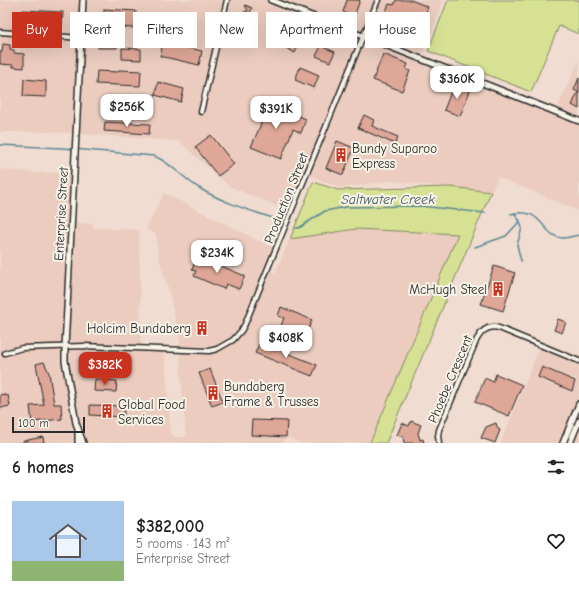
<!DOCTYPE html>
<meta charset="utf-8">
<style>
body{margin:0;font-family:"Comic Neue",sans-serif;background:#f6f6f6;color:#202124;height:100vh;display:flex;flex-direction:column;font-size:15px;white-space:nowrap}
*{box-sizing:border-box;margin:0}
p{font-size:13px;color:#757577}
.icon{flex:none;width:22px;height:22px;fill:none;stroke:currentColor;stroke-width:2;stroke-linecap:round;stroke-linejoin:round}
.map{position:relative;height:443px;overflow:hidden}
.panel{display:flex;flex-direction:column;background:#fff;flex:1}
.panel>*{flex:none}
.guide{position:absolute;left:12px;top:12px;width:555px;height:36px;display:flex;gap:8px}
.scale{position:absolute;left:12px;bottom:10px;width:73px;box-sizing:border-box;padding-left:4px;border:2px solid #2b2b2b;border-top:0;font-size:11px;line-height:14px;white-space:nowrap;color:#2b2b2b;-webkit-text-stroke:3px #f7f3e8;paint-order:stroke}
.price{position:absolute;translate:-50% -34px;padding:0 9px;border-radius:8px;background:#fff;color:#222;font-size:13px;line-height:26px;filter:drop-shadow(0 1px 2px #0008)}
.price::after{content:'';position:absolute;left:50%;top:24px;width:12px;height:9px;margin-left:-6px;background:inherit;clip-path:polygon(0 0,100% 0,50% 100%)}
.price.active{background:#c8321e;color:#fff}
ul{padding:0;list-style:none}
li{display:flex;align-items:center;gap:12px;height:100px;padding:0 12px}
li span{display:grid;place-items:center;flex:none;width:112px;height:80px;border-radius:0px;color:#555}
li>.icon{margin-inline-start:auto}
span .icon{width:48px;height:48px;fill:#fffc;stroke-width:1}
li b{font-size:17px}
h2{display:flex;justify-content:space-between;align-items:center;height:48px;padding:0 12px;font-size:17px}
.chip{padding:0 14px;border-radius:0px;background:#fff;box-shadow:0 4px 16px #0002;font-size:14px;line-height:36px}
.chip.active{background:#c8321e;color:#fff}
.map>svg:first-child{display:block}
</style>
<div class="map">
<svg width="579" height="443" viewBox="0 0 579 443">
<rect width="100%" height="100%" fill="#f0dcd0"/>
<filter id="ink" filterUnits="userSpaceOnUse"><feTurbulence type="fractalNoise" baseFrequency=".025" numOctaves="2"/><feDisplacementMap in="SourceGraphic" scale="8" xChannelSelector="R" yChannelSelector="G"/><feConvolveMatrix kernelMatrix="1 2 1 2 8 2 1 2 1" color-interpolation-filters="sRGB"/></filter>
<g filter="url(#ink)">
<g fill="#ebccbf">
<polygon points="0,0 444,0 421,58 556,112 579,60 579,211 498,177 491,192 390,181 340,188 307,174 291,212 229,186 179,141 56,132 0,132"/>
<polygon points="0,169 36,173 74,172 72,223 93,224 93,228 139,230 141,348 164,349 171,434 175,437 186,437 181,374 180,341 169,291 158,254 156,234 146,230 164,193 275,249 267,270 275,273 290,239 356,229 458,234 370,443 300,443 286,437 283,443 0,443"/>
<polygon points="542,341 579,356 579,443 501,443"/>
</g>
<g fill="#d6e194" stroke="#808660">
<polygon points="448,0 579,0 579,34 559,26 531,92 428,51"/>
<polygon points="313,182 338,190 451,187 491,192 386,443 370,443 458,234 356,229 290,239"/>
</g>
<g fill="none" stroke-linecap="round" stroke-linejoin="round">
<g stroke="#5c8895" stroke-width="1.5">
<path d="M0 145 62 148 154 156C170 162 183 178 199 188 222 202 248 210 273 218"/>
<path d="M511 214C544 206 541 237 563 238 568 238 574 236 579 235"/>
<polyline points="520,222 522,228 517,245 521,261"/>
<polyline points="296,228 299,228 325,211 346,207 420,206 485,213"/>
<polyline points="475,247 506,236 520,221 514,213"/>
</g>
</g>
<g fill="#dea797" stroke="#2b2b2b">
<polygon points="347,0 360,0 354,17 343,12"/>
<polygon points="396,0 411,0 428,7 426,12 429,13 420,36 382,21 389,4 394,5"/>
<polygon points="245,5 252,8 244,27 239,25 244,12 248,11"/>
<polygon points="104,9 136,11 135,28 116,27 116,25 99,24 100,16 104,16"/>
<polygon points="23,10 63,12 62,26 23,23"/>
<polygon points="287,19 293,21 292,23 305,28 295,53 277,43"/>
<polygon points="98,38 117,39 117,48 98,48"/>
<polygon points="163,42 202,51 199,65 160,56"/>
<polygon points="3,44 10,45 10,49 14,50 14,53 24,54 24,68 13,67 13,65 0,64 0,52 2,52"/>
<polygon points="321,46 335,52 330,62 316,56"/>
<polygon points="122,48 141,49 141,60 122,59"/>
<polygon points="383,54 408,64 406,69 410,71 402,91 373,80"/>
<polygon points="300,67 319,75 314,88 295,80"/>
<polygon points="119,70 141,71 140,86 96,84 97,71 118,72"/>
<polygon points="579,78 579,109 572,105 578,92 574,90"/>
<polygon points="24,79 46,81 46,97 23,96"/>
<polygon points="158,82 184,89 181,102 155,95"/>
<polygon points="454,84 470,91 460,116 444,110"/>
<polygon points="134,99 151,100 150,114 108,112 109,102 133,103"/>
<polygon points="266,102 306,119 301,133 293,129 281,159 251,147 264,117 260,116"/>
<polygon points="364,115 374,120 372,126 398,137 395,144 358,128"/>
<polygon points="105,122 150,124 149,134 104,131"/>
<polygon points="211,135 234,164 218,176 195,147"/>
<polygon points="337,141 354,148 343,175 326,168"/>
<polygon points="197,256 245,276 239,289 226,284 224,289 194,276 196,271 192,270"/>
<polygon points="494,266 515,273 503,311 481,304"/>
<polygon points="281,307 312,320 303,342 274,330 276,327 280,328 284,318 278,316"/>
<polygon points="558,319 566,322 562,333 554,330"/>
<polygon points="260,342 317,365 312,376 255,353"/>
<polygon points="44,362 49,373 54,404 61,404 62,419 32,422 30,406 44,405 36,364"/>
<polygon points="542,367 575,381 572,391 538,377"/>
<polygon points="210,369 223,402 212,406 199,373"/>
<polygon points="496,374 522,385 509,416 475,402 485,378 493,382"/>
<polygon points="95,379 117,381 116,392 94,391"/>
<polygon points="4,394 5,396 8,395 10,406 0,408 0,395"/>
<polygon points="90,405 124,406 124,417 90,415"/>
<polygon points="252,420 287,421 286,437 251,435"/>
<polygon points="411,421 421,425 418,433 420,440 423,439 424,443 404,443 403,437 397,435 402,423 409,426"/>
<polygon points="496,423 498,429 500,430 495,443 481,438 486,427"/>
<polygon points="43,437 44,443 23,443 23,441"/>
</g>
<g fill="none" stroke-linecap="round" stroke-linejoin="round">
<defs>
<g id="minor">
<polyline points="0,32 81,38"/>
<polyline points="201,112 227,0"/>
<polyline points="5,353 22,348 84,346 209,351 217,349 233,340 241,331 245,324 378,0"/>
<path d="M439 443 438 436 439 430 477 339C482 330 489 325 499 328L579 361"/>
</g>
<g id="tertiary">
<polyline points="271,0 579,121"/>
<polyline points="78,429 78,443"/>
<polyline points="83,443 76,423 65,361 65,347 83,0"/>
<polyline points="563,443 579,404"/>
<polyline points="570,443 579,421"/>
</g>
</defs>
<use href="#minor" stroke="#2b2b2b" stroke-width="7"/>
<use href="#tertiary" stroke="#2b2b2b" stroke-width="8"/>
<use href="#minor" stroke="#f7f3e8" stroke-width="4"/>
<use href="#tertiary" stroke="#f7f3e8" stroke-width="5"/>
</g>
</g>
<defs>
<symbol id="building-bare" viewBox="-9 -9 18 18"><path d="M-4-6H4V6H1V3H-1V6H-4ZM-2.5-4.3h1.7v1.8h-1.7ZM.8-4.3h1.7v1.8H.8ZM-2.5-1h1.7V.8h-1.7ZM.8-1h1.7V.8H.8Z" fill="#c8321e" stroke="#f7f3e8" stroke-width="2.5" paint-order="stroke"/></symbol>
</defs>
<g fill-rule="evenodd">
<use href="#building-bare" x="331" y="145" width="20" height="20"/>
<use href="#building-bare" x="488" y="279" width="20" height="20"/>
<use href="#building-bare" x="192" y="318" width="20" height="20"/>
<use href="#building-bare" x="203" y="383" width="20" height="20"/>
<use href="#building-bare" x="97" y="401" width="20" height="20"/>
</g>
<g text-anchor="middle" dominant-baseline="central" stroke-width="4" stroke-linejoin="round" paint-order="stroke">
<g font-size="13" fill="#2b2b2b" stroke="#f7f3e8" text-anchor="start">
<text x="352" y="148">Bundy Suparoo<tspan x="352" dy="15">Express</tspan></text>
<text x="487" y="289" text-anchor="end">McHugh Steel</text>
<text x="191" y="328" text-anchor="end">Holcim Bundaberg</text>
<text x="224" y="386">Bundaberg<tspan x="224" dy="15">Frame &amp; Trusses</tspan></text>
<text x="118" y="404">Global Food<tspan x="118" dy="15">Services</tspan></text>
</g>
<g font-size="13" fill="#2b2b2b" stroke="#f7f3e8">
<text transform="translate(286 198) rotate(-68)">Production Street</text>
<text transform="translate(61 214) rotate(-87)">Enterprise Street</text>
<text transform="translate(450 379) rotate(-67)">Phoebe Crescent</text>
</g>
<g font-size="14" font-style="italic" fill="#435a60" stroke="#f7f3e8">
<text x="388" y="199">Saltwater Creek</text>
</g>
</g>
</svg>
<div class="scale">100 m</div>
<b class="price" style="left:457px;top:100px">$360K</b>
<b class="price" style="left:127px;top:128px">$256K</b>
<b class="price" style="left:276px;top:130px">$391K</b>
<b class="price" style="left:217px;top:274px">$234K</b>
<b class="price" style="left:286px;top:359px">$408K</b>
<b class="price active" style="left:105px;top:386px">$382K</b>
<div class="guide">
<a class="chip active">Buy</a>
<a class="chip">Rent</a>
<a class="chip">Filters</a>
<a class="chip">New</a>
<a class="chip">Apartment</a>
<a class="chip">House</a>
</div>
</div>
<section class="panel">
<h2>6 homes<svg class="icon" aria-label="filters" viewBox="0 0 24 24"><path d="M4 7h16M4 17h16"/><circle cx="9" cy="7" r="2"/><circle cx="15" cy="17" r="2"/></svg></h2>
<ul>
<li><span style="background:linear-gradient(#a9c7e8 75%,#8fb573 0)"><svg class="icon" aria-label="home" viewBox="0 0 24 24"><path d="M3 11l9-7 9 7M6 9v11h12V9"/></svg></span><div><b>$382,000</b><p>5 rooms · 143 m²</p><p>Enterprise Street</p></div><svg class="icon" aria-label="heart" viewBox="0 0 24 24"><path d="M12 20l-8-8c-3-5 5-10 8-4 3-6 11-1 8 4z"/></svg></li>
</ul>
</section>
